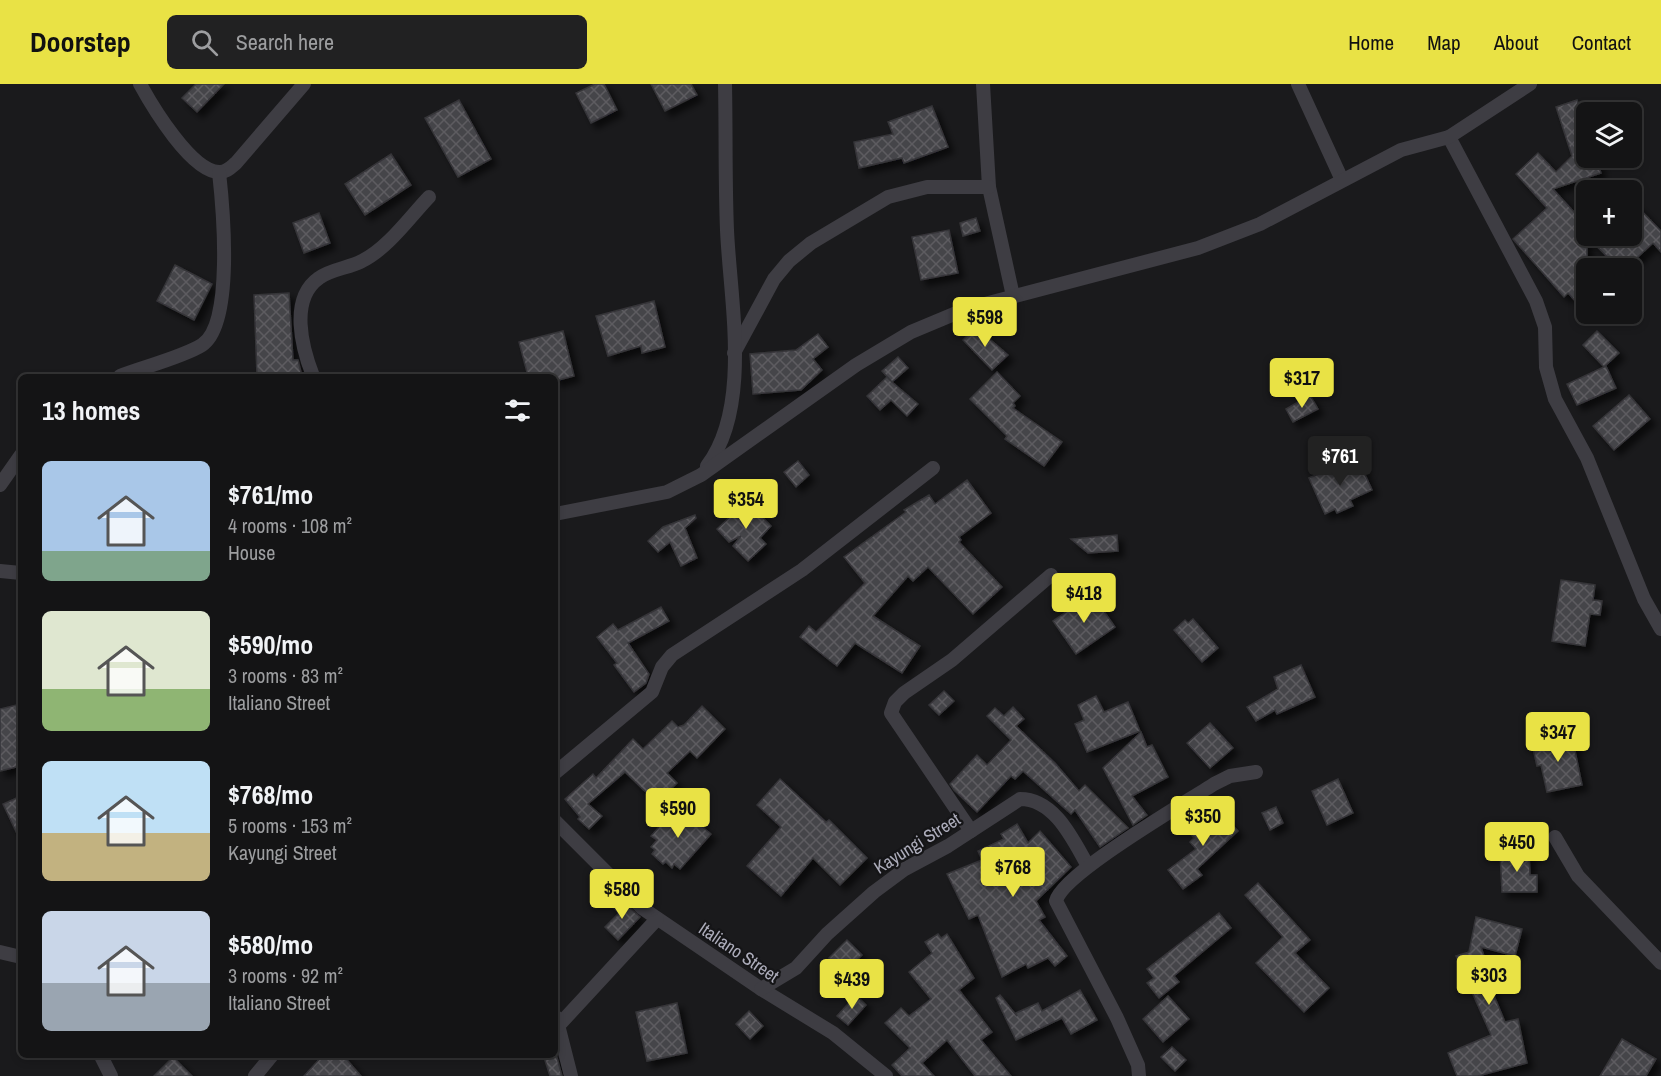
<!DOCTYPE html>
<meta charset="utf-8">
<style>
body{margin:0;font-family:"Archivo Narrow",sans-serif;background:#212122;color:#f1f3f6;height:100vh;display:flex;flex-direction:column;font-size:22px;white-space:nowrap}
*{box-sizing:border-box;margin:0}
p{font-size:20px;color:#9d9ea0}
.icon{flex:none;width:33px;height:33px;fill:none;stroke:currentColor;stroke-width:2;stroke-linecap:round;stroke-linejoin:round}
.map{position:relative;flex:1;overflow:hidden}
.panel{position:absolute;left:18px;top:290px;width:540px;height:684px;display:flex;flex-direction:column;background:#141415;border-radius:9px;box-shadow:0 3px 9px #0003,0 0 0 2px #333334}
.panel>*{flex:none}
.fabs{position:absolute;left:1576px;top:18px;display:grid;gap:12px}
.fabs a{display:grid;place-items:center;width:66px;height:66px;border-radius:9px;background:#141415;box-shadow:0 3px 9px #0003,0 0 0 2px #333334;font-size:30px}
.price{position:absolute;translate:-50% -51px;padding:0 14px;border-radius:6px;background:#e9e245;color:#111;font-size:20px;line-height:39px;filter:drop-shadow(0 2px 3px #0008)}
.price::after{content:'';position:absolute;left:50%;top:36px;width:18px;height:14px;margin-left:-9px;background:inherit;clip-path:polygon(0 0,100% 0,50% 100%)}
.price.current{background:#222;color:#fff}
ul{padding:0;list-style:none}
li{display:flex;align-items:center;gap:18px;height:150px;padding:0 24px}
li span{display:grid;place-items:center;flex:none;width:168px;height:120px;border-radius:9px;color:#555}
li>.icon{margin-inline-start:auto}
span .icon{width:72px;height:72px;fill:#fffc;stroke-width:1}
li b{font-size:26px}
h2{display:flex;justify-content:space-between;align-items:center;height:72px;padding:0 24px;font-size:26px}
header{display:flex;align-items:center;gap:36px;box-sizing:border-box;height:84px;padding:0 30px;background:#e9e245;color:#111}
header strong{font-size:28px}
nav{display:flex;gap:33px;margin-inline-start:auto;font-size:21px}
.search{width:420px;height:54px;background:#212122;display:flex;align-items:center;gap:15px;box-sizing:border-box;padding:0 21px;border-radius:9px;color:#9d9ea0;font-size:22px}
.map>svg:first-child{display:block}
</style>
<header>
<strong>Doorstep</strong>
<div class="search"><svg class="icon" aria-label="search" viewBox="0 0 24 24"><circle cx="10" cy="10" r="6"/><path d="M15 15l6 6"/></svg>Search here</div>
<nav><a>Home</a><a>Map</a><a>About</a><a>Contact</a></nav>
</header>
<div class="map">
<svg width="1661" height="992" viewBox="0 0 1661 992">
<defs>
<pattern id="building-cross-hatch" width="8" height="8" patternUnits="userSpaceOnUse" patternTransform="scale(1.5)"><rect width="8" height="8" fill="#454449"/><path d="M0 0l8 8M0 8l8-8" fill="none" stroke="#5d5c61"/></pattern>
<filter id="shadow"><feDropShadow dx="5.5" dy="5.5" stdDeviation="3" flood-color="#0009"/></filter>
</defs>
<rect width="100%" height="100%" fill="#1a1a1c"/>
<g fill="url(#building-cross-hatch)" stroke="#353438" stroke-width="1.5" filter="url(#shadow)">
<polygon points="196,0 224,0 197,28 182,14"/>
<polygon points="595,0 604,0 617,26 591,39 576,9"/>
<polygon points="651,0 691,0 697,11 665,27"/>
<polygon points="459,16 491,75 458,93 425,34"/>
<polygon points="1577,16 1587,46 1587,74 1596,74 1601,89 1553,105 1587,142 1587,230 1568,209 1564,213 1513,155 1547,124 1516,90 1538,69 1556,88 1572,72 1556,23"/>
<polygon points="932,22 948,63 904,79 902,74 859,84 854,58 893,50 888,38"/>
<polygon points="391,70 411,101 365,131 345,100"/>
<polygon points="1632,117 1661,147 1661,168 1653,159 1626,184 1618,184 1587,152 1632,152"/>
<polygon points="319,129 330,159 304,169 293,139"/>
<polygon points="976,134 980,147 963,152 960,139"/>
<polygon points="949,146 958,189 921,196 912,153"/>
<polygon points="175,181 212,200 194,236 157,217"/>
<polygon points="289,209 293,276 298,276 302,292 257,292 254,211"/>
<polygon points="654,217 665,263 642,269 641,262 608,272 596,232"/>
<polygon points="976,243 1008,271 992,286 963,256"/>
<polygon points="563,247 574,292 555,297 555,292 528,292 519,258"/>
<polygon points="1597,247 1619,269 1604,283 1583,261"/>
<polygon points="818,250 828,263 813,275 822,286 801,306 753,310 750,270 796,266"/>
<polygon points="898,273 908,284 892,298 918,320 907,332 891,316 880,326 867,312 887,293 892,298 882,287"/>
<polygon points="1606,282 1616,304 1577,321 1567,300"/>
<polygon points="997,288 1020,312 1013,319 1015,322 1013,324 1062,358 1044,382 1005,355 1007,352 970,315"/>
<polygon points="1310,311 1318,325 1293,338 1286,325"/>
<polygon points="1629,311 1650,335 1614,366 1593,342"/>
<polygon points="1352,376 1357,388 1363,386 1372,406 1350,416 1353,422 1337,429 1335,425 1325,430 1309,394"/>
<polygon points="798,377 809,391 796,403 784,388"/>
<polygon points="967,396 991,429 959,453 961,456 959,458 1002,503 973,530 928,483 913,497 908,492 873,532 920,562 902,589 855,559 837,582 800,553 809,542 816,548 865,499 844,473 906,428 904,426 929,411 935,420"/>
<polygon points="747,417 771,442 760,454 766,460 748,477 733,462 741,452 729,458 717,445"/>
<polygon points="695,431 696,434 685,444 697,474 681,482 670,458 658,468 648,457 663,443"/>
<polygon points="1117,451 1118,467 1088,469 1071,455"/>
<polygon points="1561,496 1595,501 1593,516 1602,517 1600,531 1590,530 1585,562 1552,557"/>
<polygon points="1092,510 1115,543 1076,570 1053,537"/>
<polygon points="661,523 669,537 628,559 649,590 646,599 634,608 614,581 617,579 597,553 613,540 618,546"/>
<polygon points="1193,535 1218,564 1202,578 1174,546 1185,536 1188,539"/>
<polygon points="1301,581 1315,613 1277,630 1275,626 1256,637 1247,623 1278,605 1274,593"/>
<polygon points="944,607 954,617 939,631 929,621"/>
<polygon points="1096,612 1104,628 1128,618 1140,647 1087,668 1075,640 1084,636 1078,621"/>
<polygon points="21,620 21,682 0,687 0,625"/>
<polygon points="702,622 725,645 697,674 690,667 667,689 677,699 657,719 625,688 588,720 602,732 589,745 578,735 580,733 565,715 593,690 596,694 633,655 643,665 672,637 678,643 684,641"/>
<polygon points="1013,623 1024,635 1016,642 1055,679 1079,707 1085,701 1128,744 1100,763 1075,726 1071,730 1023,687 1015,695 1011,692 977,728 954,706 950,700 977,671 987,681 1011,656 987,632 995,624 1004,632"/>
<polygon points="1210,639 1233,664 1210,684 1187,659"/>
<polygon points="1141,648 1147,663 1152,661 1168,693 1132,712 1147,731 1133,741 1103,684"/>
<polygon points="1572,652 1582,701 1547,708 1541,681 1537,682 1532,660"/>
<polygon points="780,695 826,738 829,736 867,774 840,801 813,774 781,812 747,782 781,743 757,721"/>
<polygon points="1338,695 1353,729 1327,741 1312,707"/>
<polygon points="21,712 21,758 3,720"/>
<polygon points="1276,723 1283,739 1270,746 1262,729"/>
<polygon points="674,725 684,734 687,730 711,750 680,785 674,780 672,784 666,778 663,780 652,770 655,766 651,763 657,756 651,752"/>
<polygon points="1217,725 1238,747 1197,785 1202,791 1183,805 1168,786 1196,765 1190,758 1194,754 1190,749"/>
<polygon points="1017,740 1028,759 1040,747 1071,783 1036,817 1045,833 1039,836 1067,872 1055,882 1048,874 1028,884 1026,880 1002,893 978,831 969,835 947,790 982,776 978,767 1004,755 1001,750"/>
<polygon points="1529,767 1530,791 1537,791 1537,808 1502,808 1500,768"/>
<polygon points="1258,799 1310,856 1295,869 1329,904 1304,928 1256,879 1283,853 1245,811"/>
<polygon points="621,816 640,833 618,856 605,843 619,829 613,823"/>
<polygon points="1219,829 1231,844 1174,892 1179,898 1159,914 1147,899 1154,894 1147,885"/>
<polygon points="1476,833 1522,845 1515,872 1481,863 1488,884 1483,885 1505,938 1518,935 1527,979 1478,992 1457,992 1448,969 1491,951 1456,872 1469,868"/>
<polygon points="938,850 941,854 947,850 974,894 959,906 992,948 981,956 1011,992 975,992 947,956 922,979 934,992 902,992 892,981 910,964 885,939 901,924 909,932 931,915 909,888 932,869 925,858"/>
<polygon points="847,856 862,871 858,875 868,885 852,899 829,874"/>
<polygon points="1080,906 1097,936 1071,950 1062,934 1016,956 996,914 1000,911 1017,932 1016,929 1038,919 1042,927"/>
<polygon points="856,911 866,921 848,941 837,932"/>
<polygon points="1168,912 1189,935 1163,958 1143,935"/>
<polygon points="677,919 687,969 647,977 636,928"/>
<polygon points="749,927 763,942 750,955 736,940"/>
<polygon points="1622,955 1656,975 1646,992 1600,992"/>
<polygon points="1172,963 1186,976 1175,987 1161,973"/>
<polygon points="324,970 342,970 361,992 304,992"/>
<polygon points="543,970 556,970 562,992 550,992"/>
<polygon points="173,973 192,992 154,992"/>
</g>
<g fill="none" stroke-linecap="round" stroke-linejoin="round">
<g stroke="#3e3d43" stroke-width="14">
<path d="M140 0C152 22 192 89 220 88 227 88 231 83 236 79L304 0"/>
<polyline points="983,0 989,103 1013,212"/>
<polyline points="1298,0 1342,96"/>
<polyline points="1449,53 1536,217 1545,243 1546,283 1555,315 1587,374 1644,515 1661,545"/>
<polyline points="734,269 774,195 789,177 811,159 888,113 927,103 989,103"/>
<path d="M120 292C143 283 183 273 202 261 234 240 223 124 219 88"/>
<path d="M313 292C302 264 289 215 319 194 331 185 349 184 362 177 388 164 409 134 429 113"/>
<path d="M707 382C752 323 730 216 727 146 725 98 726 49 725 0"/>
<polyline points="0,401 21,371"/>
<polyline points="555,430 667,408 701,391 856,281 911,248 966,225 1198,164 1260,140 1401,66 1449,53 1530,0"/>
<polyline points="0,487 21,489"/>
<polyline points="555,689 652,608 662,583 672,571 802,486 933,384"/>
<polyline points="555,737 642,824 761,905 833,949 886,992"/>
<polyline points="971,747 891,629 895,618 904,609 952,576 1051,491"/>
<polyline points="1555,753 1578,792 1661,879"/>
<polyline points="0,868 21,873"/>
<path d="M761 905 796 884 827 850 874 808 905 785 948 762 1020 715C1055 715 1073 756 1088 782"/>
<polyline points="556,933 571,992"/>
<polyline points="559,941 657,835"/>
<polyline points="100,970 111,992"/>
<polyline points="255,992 273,970"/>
<path d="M1139 992 1138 981 1117 934 1056 817C1062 790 1185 719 1214 700L1230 692 1256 688"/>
</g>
</g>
<g text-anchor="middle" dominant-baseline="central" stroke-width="4.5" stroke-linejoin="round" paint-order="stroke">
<g font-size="18" fill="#adadbb" stroke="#151517">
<text transform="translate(917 759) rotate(-32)">Kayungi Street</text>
<text transform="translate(739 868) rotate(34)">Italiano Street</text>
</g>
</g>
</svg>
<div class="fabs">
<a><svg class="icon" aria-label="layers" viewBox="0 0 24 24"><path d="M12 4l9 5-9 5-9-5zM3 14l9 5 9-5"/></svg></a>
<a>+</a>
<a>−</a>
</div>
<b class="price" style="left:985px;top:264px">$598</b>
<b class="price" style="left:1302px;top:325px">$317</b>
<b class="price current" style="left:1340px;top:403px">$761</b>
<b class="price" style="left:746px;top:446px">$354</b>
<b class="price" style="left:1084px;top:540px">$418</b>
<b class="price" style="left:1558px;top:679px">$347</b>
<b class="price" style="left:678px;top:755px">$590</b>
<b class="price" style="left:1203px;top:763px">$350</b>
<b class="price" style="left:1517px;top:789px">$450</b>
<b class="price" style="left:1013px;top:814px">$768</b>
<b class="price" style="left:622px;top:836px">$580</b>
<b class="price" style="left:1489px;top:922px">$303</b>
<b class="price" style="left:852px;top:926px">$439</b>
<section class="panel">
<h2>13 homes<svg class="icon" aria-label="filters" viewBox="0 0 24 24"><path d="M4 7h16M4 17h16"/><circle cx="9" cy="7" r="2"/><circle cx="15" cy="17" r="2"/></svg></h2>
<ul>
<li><span style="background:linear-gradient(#a9c7e8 75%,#7fa58c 0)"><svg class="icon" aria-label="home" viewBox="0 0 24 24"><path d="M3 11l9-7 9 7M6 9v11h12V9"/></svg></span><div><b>$761/mo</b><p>4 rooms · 108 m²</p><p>House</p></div></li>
<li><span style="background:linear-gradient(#dfe7d0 65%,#8fb573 0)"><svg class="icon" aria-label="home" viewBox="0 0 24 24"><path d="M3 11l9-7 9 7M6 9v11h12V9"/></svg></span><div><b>$590/mo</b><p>3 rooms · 83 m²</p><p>Italiano Street</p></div></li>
<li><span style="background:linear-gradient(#bfe0f5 60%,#c2b280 0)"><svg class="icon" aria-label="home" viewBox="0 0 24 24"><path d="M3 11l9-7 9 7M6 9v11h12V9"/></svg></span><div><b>$768/mo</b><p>5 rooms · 153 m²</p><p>Kayungi Street</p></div></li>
<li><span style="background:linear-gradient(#c9d6e8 60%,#9aa5b1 0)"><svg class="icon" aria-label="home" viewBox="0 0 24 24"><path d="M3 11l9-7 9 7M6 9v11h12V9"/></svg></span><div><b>$580/mo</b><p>3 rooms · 92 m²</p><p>Italiano Street</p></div></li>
</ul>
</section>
</div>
